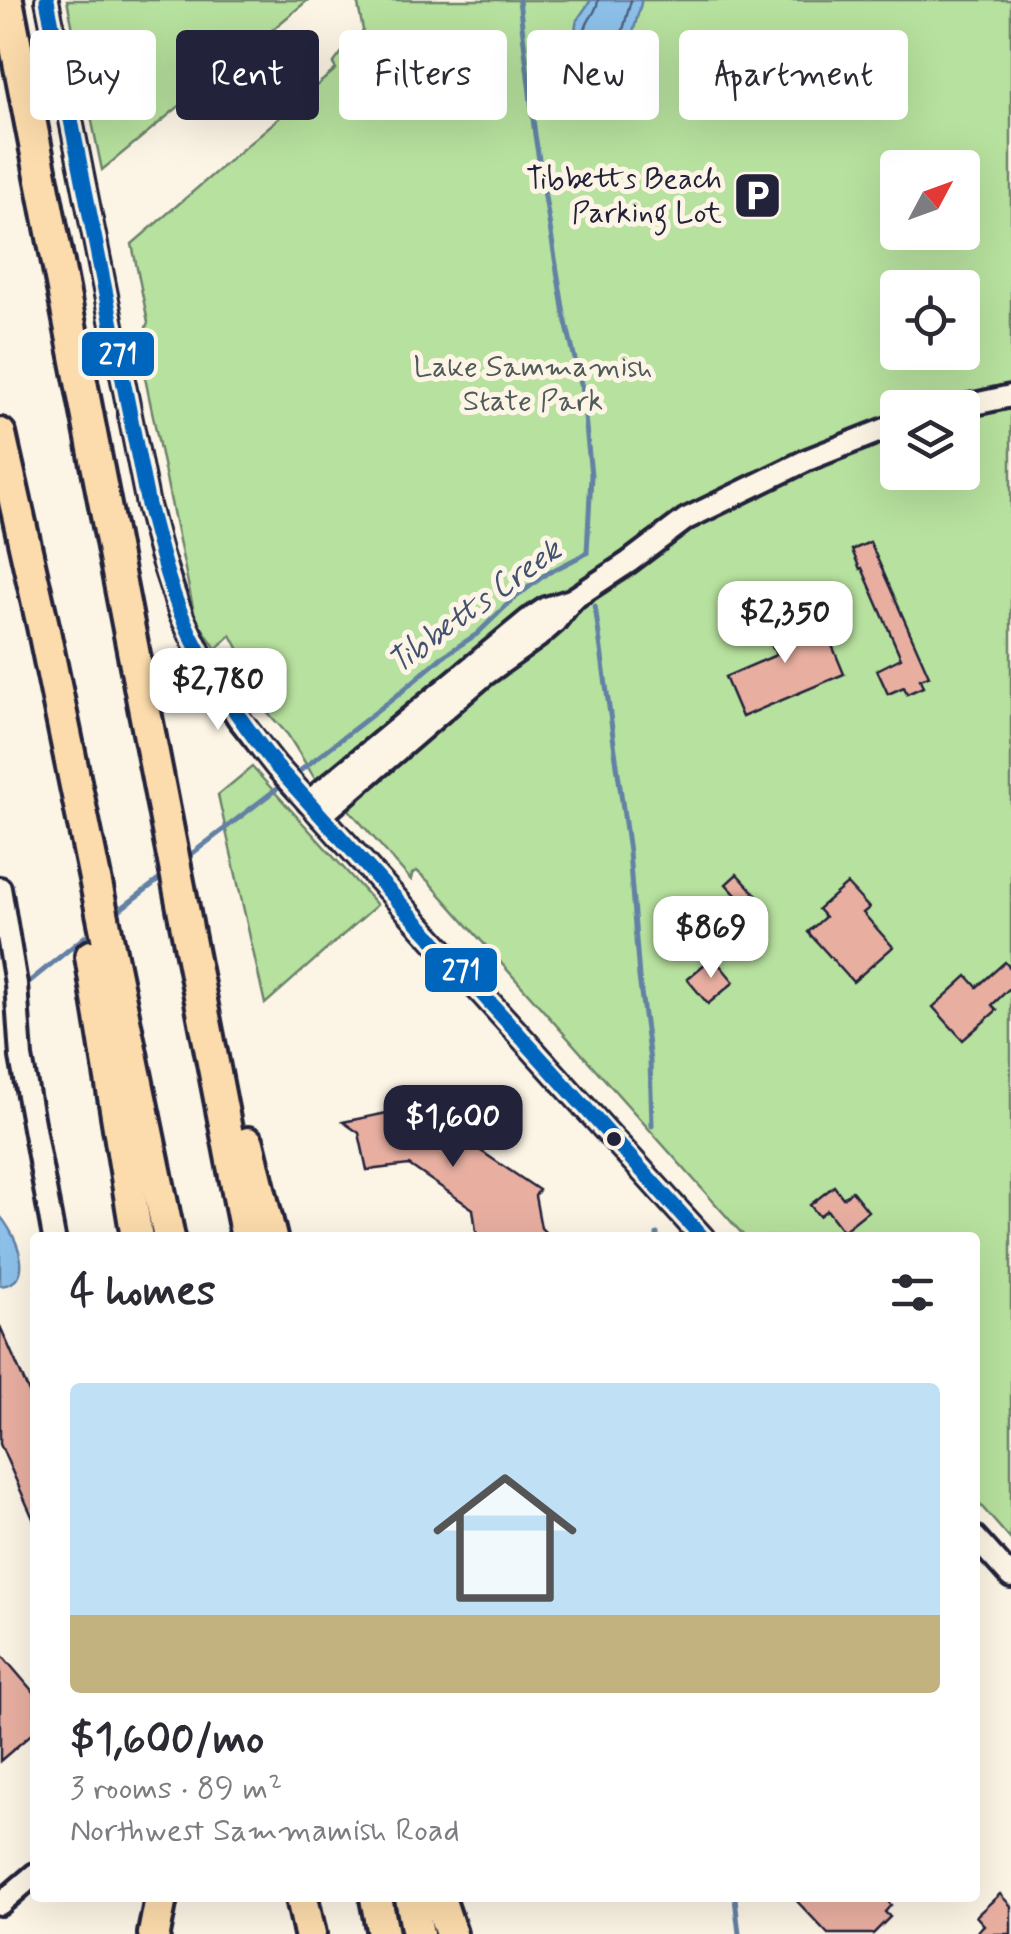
<!DOCTYPE html>
<meta charset="utf-8">
<style>
body{margin:0;font-family:Mynerve,sans-serif;background:#f2f2f3;color:#2b2b33;height:100vh;display:flex;flex-direction:column;font-size:38px;white-space:nowrap}
*{box-sizing:border-box;margin:0}
p{font-size:32px;color:#7c7c81}
.icon{flex:none;width:55px;height:55px;fill:none;stroke:currentColor;stroke-width:2;stroke-linecap:round;stroke-linejoin:round}
.map{position:relative;flex:1;overflow:hidden}
.panel{position:absolute;left:30px;top:1232px;width:950px;height:670px;display:flex;flex-direction:column;background:#fff;border-radius:10px;box-shadow:0 10px 40px #0002}
.panel>*{flex:none}
.guide{position:absolute;left:30px;top:30px;width:952px;height:90px;display:flex;gap:20px}
.needle{width:65px;rotate:49deg}
.buttons{position:absolute;left:880px;top:150px;display:grid;gap:20px}
.buttons a{display:grid;place-items:center;width:100px;height:100px;border-radius:10px;background:#fff;box-shadow:0 10px 40px #0002;font-size:50px}
.price{position:absolute;translate:-50% -85px;padding:0 22px;border-radius:20px;background:#fff;color:#222;font-size:32px;line-height:65px;filter:drop-shadow(0 2px 5px #0008)}
.price::after{content:'';position:absolute;left:50%;top:60px;width:30px;height:22px;margin-left:-15px;background:inherit;clip-path:polygon(0 0,100% 0,50% 100%)}
.price.active{background:#22223b;color:#fff}
ul{padding:0;list-style:none}
li{display:grid;align-content:center;gap:20px;height:530px;padding:0 40px}
li+li{border-top:2px solid #e1e1e2}
li span{display:grid;place-items:center;height:310px;border-radius:10px;color:#555}
li>.icon{margin-inline-start:auto}
span .icon{width:180px;height:180px;fill:#fffc;stroke-width:1}
li b{font-size:42px}
h2{display:flex;justify-content:space-between;align-items:center;height:120px;padding:0 40px;font-size:42px}
.chip{padding:0 35px;border-radius:10px;background:#fff;box-shadow:0 10px 40px #0002;font-size:35px;line-height:90px}
.chip.active{background:#22223b;color:#fff}
.map>svg:first-child{display:block}
</style>
<div class="map">
<svg width="1011" height="1934" viewBox="0 0 1011 1934">
<rect width="100%" height="100%" fill="#fcf5e5"/>
<filter id="ink" filterUnits="userSpaceOnUse"><feTurbulence type="fractalNoise" baseFrequency=".01" numOctaves="2"/><feDisplacementMap in="SourceGraphic" scale="20" xChannelSelector="R" yChannelSelector="G"/><feConvolveMatrix kernelMatrix="1 2 1 2 8 2 1 2 1" color-interpolation-filters="sRGB"/></filter>
<g filter="url(#ink)">
<g fill="#b7e19e" stroke="#6c826c" stroke-width="2.5" fill-rule="evenodd">
<polygon points="67,0 308,0 273,29 279,32 282,43 266,54 256,54 251,47 102,170"/>
<path d="M357 0H1011V1540L975 1499V1238L745 1237 428 881 417 871 412 874 411 880 344 804 322 790 288 735 262 706 241 677 239 650 231 635 216 649 195 617 139 349 148 322 132 244 336 69 333 64 345 48 358 45 363 30ZM898 168H962V232H898ZM898 288H962V352H898ZM898 408H962V472H898Z"/>
<polygon points="252,767 377,905 265,1004 218,795"/>
</g>
<g fill="#8dc1ea" stroke="#6281a4" stroke-width="2.5">
<polygon points="591,0 641,0 641,3 620,81 612,101 594,113 579,111 570,102 564,84 577,20"/>
<path d="M0 1216C15 1233 39 1283 0 1286Z"/>
</g>
<g fill="none" stroke-linecap="round" stroke-linejoin="round">
<path stroke="#4d6281" stroke-width="2.5" d="M598 0C597 10 593 13 588 22 582 34 572 83 578 94 582 102 583 101 591 103L603 95 610 79 631 0"/>
<g stroke="#6281a4" stroke-width="5">
<polyline points="595,606 629,852 639,977 650,1061 652,1126"/>
<polyline points="292,777 394,698 442,657 477,634 512,600 546,574 587,553 591,475 582,388 564,314 535,135 519,0"/>
<polyline points="185,859 283,784"/>
<polyline points="114,914 165,875"/>
<polyline points="24,986 93,930"/>
<polyline points="657,1234 657,1238"/>
<polyline points="735,1898 739,1934"/>
</g>
</g>
<g fill="#e8afa1" stroke="#22223b" stroke-width="2.5">
<polygon points="870,542 929,676 920,679 923,687 907,694 904,687 888,694 877,670 901,658 862,568 860,569 852,550"/>
<polygon points="798,610 811,640 827,633 844,674 742,717 725,677 776,655 762,625"/>
<polygon points="737,874 770,910 728,949 717,937 748,908 726,884"/>
<polygon points="847,884 869,908 863,913 893,947 853,982 808,932 825,917 818,909"/>
<polygon points="713,957 734,982 708,1004 687,979"/>
<polygon points="1005,962 1011,969 1011,987 992,1005 997,1010 963,1040 933,1007 967,976 977,987"/>
<polygon points="431,1104 435,1120 539,1190 535,1196 541,1228 551,1238 477,1238 473,1209 409,1165 367,1170 359,1133 343,1122"/>
<polygon points="834,1186 843,1198 852,1191 868,1211 843,1231 827,1210 819,1216 810,1205"/>
<polygon points="0,1326 35,1406 35,1523 0,1444"/>
<polygon points="0,1653 35,1694 35,1731 0,1761"/>
<polygon points="1000,1894 1011,1906 1011,1934 975,1934 984,1925 976,1916"/>
<polygon points="794,1898 885,1898 891,1905 885,1912 890,1917 873,1934 828,1934"/>
</g>
<g fill="none" stroke-linecap="round" stroke-linejoin="round">
<defs>
<g id="minor">
<polyline points="47,0 148,505 161,555 181,615 207,668 238,718 276,766 703,1238"/>
<polyline points="956,408 1011,396"/>
<polyline points="308,802 528,620 546,608 571,600"/>
<polyline points="321,816 486,674 539,636 554,623 573,599 629,562 686,519 807,460 898,424"/>
<polyline points="0,888 16,984 21,1057 54,1238"/>
<polyline points="975,1537 1011,1577"/>
<polyline points="0,1904 35,1874"/>
</g>
<g id="highway">
<polyline points="7,0 247,1238"/>
<polyline points="0,434 43,626 169,1238"/>
<polyline points="91,956 137,1238"/>
<polyline points="248,1143 271,1238"/>
<polyline points="302,1898 310,1934"/>
<polyline points="376,1898 383,1934"/>
<polyline points="411,1898 418,1934"/>
<polyline points="439,1898 451,1934"/>
<polyline points="154,1934 161,1898"/>
</g>
</defs>
<use href="#minor" stroke="#22223b" stroke-width="28"/>
<use href="#highway" stroke="#22223b" stroke-width="38"/>
<use href="#minor" stroke="#fcf5e5" stroke-width="20"/>
<use href="#highway" stroke="#fcdcac" stroke-width="30"/>
<defs>
<path id="bus-1" d="M47 0 148 505C158 542 167 581 182 616 205 671 239 719 276 766L703 1238"/>
</defs>
<use href="#bus-1" stroke="#fcf5e5" stroke-width="22"/>
<use href="#bus-1" stroke="#0065bd" stroke-width="15"/>
</g>
</g>
<defs>
<symbol id="parking-square" viewBox="-11 -11 22 22"><rect x="-9" y="-9" width="18" height="18" rx="4" fill="#22223b" stroke="#fcf5e5"/><path d="M-3.5-5.5H1a3.5 3.5 0 0 1 0 7H-1V5.5H-3.5ZM-1-3.4V-.6H.8a1.4 1.4 0 0 0 0-2.8Z" fill="#fff"/></symbol>
</defs>
<g fill-rule="evenodd">
<use href="#parking-square" x="730" y="168" width="55" height="55"/>
</g>
<circle fill="#22223b" stroke="#fcf5e5" stroke-width="4" cx="614" cy="1139" r="9"/>
<g text-anchor="middle" dominant-baseline="central" stroke-width="10" stroke-linejoin="round" paint-order="stroke">
<g font-size="30" fill="#22223b" stroke="#fcf5e5" text-anchor="end">
<text x="722" y="179">Tibbetts Beach<tspan x="722" dy="34">Parking Lot</tspan></text>
</g>
<g font-size="30" fill="#4f5b59" stroke="#fcf5e5">
<text x="533" y="367">Lake Sammamish<tspan x="533" dy="34">State Park</tspan></text>
</g>
<g font-size="32" font-style="italic" fill="#425270" stroke="#fcf5e5">
<text transform="translate(475 607) rotate(-36)">Tibbetts Creek</text>
</g>
</g>
<g stroke="#fcf5e5" stroke-width="4">
<rect x="80" y="330" width="76" height="48" rx="10" fill="#0065bd"/>
<rect x="423" y="946" width="76" height="48" rx="10" fill="#0065bd"/>
</g>
<g font-size="28" text-anchor="middle" font-weight="bold" fill="#fff">
<text x="118" y="364">271</text>
<text x="461" y="980">271</text>
</g>
</svg>
<div class="buttons">
<a><svg class="needle" viewBox="-14 -14 28 28"><path d="M0-13l5 13h-10z" fill="#e53935"/><path d="M0 13l5-13h-10z" fill="#7c7c81"/></svg></a>
<a><svg class="icon" aria-label="locate" viewBox="0 0 24 24"><circle cx="12" cy="12" r="6"/><path d="M12 2v4M12 18v4M2 12h4M18 12h4"/></svg></a>
<a><svg class="icon" aria-label="layers" viewBox="0 0 24 24"><path d="M12 4l9 5-9 5-9-5zM3 14l9 5 9-5"/></svg></a>
</div>
<b class="price" style="left:785px;top:666px">$2,350</b>
<b class="price" style="left:218px;top:733px">$2,780</b>
<b class="price" style="left:711px;top:981px">$869</b>
<b class="price active" style="left:453px;top:1170px">$1,600</b>
<div class="guide">
<a class="chip">Buy</a>
<a class="chip active">Rent</a>
<a class="chip">Filters</a>
<a class="chip">New</a>
<a class="chip">Apartment</a>
</div>
<section class="panel">
<h2>4 homes<svg class="icon" aria-label="filters" viewBox="0 0 24 24"><path d="M4 7h16M4 17h16"/><circle cx="9" cy="7" r="2"/><circle cx="15" cy="17" r="2"/></svg></h2>
<ul>
<li><span style="background:linear-gradient(#bfe0f5 75%,#c2b280 0)"><svg class="icon" aria-label="home" viewBox="0 0 24 24"><path d="M3 11l9-7 9 7M6 9v11h12V9"/></svg></span><div><b>$1,600/mo</b><p>3 rooms · 89 m²</p><p>Northwest Sammamish Road</p></div></li>
</ul>
</section>
</div>
